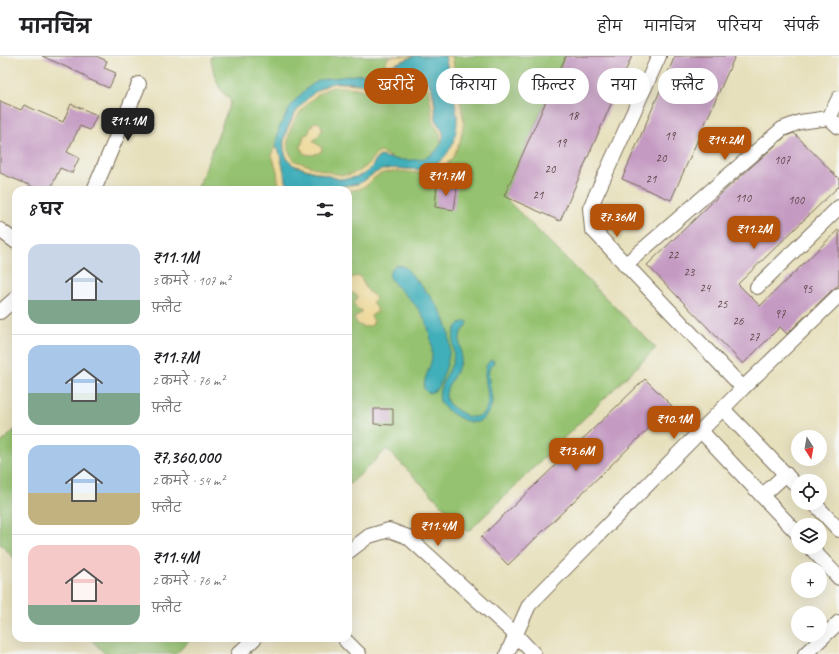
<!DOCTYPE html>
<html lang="hi">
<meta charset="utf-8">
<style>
body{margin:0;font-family:Caveat,"Playpen Sans Deva",sans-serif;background:#f6f6f6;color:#202124;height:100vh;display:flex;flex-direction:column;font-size:15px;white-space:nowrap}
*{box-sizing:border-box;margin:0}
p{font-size:13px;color:#757577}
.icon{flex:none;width:22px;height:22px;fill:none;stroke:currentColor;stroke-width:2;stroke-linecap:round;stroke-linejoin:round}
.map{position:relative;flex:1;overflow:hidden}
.side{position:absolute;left:12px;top:130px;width:340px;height:456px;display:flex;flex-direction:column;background:#fff;border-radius:12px;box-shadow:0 4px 16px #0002}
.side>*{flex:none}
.hud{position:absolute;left:364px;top:12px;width:380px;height:36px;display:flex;gap:8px}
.needle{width:26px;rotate:169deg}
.buttons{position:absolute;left:791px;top:374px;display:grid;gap:8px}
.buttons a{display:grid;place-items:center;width:36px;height:36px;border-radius:50%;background:#fff;box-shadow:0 4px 16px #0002;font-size:20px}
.price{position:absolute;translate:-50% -34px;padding:0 9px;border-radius:8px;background:#b45309;color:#fff;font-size:13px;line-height:26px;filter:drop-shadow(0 1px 2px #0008)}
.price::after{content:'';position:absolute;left:50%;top:24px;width:12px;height:9px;margin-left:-6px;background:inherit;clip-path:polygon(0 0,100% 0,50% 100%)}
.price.current{background:#222;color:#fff}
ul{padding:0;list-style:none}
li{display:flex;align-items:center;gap:12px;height:100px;padding:0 16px}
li+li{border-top:1px solid #e0e0e0}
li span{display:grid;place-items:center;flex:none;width:112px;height:80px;border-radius:12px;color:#555}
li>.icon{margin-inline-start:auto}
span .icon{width:48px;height:48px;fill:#fffc;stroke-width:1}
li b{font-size:17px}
h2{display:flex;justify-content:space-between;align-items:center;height:48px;padding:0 16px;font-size:17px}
.tag{padding:0 14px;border-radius:18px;background:#fff;box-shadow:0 4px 16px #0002;font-size:14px;line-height:36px}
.tag.current{background:#b45309;color:#fff}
header{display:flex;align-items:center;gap:24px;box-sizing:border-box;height:56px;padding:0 20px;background:#fff;border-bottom:1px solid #e0e0e0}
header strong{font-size:19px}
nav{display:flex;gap:22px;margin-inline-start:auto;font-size:14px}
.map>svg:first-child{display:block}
</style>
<header>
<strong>मानचित्र</strong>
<nav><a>होम</a><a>मानचित्र</a><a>परिचय</a><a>संपर्क</a></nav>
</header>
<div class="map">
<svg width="839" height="598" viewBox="0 0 839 598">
<rect width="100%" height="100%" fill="#f6f6f2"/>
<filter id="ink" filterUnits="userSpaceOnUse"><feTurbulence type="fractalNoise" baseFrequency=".025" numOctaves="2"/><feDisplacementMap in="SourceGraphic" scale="8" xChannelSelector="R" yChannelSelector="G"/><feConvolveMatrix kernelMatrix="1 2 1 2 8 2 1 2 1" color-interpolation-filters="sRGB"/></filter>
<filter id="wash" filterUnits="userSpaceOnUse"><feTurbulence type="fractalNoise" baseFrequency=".012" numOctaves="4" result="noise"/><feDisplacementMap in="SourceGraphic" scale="16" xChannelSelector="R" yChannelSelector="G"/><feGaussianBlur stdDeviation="0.9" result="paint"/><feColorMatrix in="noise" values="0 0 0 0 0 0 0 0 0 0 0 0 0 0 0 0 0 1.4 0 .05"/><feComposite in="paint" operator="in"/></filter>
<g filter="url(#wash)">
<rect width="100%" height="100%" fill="#e7e0bc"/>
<g fill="#95c270" stroke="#687647">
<path d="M212 0H565L504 141 656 292 468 476 387 393 348 430V134H197L231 45C217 33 214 20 211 2Z"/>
<polygon points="16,372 16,504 0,488 0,388"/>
<polygon points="90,582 192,582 176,598 105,598"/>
</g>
<g fill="#eeda9e" stroke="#94825e">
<polygon points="392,0 415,0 392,9 384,9 388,2"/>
<polygon points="445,0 452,0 464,65 460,86 452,103 442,112 419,117 396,115 383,117 375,121 367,129 359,133 348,135 305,134 358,128 378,115 390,112 410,113 426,112 437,108 453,88 457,61"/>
<path d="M405 14C437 20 432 38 436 64 438 74 448 74 441 86L440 77 432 66V55L428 33 422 25 414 20 405 18 396 21 389 24 371 38C359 31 356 32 342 31 339 31 336 30 333 31 312 36 284 70 288 92 289 98 292 101 295 105 308 109 334 120 346 119 353 118 358 116 364 112 372 107 370 100 381 96L392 102H385L380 100C374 103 375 108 370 113 363 121 349 123 339 123L293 109 287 102 284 94V85L287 74 295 58 305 44 313 36 333 27 360 28 381 25 387 20Z"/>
<path d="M318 66C327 73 319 79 313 85L321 91 322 95C315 99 310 100 303 97L301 91 304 79 308 78 313 67Z"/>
<polygon points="275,92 279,95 288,132 290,134 279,134 277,115 272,99 273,94"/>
<path d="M359 220C363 224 363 228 366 232 368 236 373 239 376 242L372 247 377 252V256L371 260 374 265 372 269C364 273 357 270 354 262L361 257 362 255 356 252 354 247 358 241 357 239 348 235V222Z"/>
</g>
<g fill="#3fafba" stroke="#3d6c6c" fill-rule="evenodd">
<path d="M415 0H445C449 18 455 42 457 60 458 81 449 106 427 112 411 116 394 109 379 115 371 118 366 125 358 128 346 129 296 138 288 132L279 95 275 92 279 72 292 48 306 33 319 24 354 19 371 18 384 9H392ZM405 14C433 20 435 37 436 62 437 70 445 74 443 82 437 104 415 106 395 103 390 102 386 102 381 100 374 103 375 107 371 112 364 121 349 123 339 123 330 120 297 112 292 108 266 85 307 32 333 27 337 26 355 26 360 28 364 29 367 32 371 34L387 20Z"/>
<path d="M396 209 403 210 406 212C436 247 463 271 443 320 440 329 438 336 428 337L424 333C423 321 432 311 432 298 432 283 428 266 419 254 411 242 398 234 390 222 389 216 390 213 396 209Z"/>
<path d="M466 265 468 266C467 273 460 275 460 282 459 290 463 298 460 307 457 319 438 337 450 349 456 354 463 357 468 361 499 364 484 330 485 315 486 310 487 307 491 304H493L494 306C493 308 490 311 489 313 486 328 497 342 489 355 479 373 466 366 453 358 448 354 442 351 440 345 436 331 449 318 453 305 455 295 451 283 455 274 457 269 461 267 466 265Z"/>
</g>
<g id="blocks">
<g fill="#c49ac2">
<polygon points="42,0 96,0 107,5 104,12 116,17 109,32 88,23 84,20 84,19"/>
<polygon points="566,0 632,0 560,165 504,140"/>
<polygon points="675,0 735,0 671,144 622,123"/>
<polygon points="0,45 21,54 24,49 63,66 71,48 97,59 90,74 80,70 67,96 79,102 72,117 60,112 50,134 41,134 0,117"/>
<polygon points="794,77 839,123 839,130 738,228 760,250 839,173 839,229 833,233 787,278 780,271 743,308 647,209 723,136 786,80"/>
<polygon points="437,129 457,132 454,154 435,151"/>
<polygon points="645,323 672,350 508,509 481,481"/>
<polygon points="374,353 393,353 393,369 374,368"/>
</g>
</g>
</g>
<g filter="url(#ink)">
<use href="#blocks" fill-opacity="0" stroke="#776a55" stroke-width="1"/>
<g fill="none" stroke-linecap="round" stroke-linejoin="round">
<defs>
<g id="minor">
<polyline points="659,0 590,152 592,173 743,332"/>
<polyline points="829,62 839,42"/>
<polyline points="94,134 139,28"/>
<polyline points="0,174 16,186"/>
<polyline points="625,209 782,73 800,66 829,62 839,71"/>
<polyline points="757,231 839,151"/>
<polyline points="0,256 16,242"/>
<polyline points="723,353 798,431"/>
<polyline points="701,375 798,478"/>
<polyline points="762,440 786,418"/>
<polyline points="814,447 839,474"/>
<polyline points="810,491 839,522"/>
<polyline points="348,496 369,480 389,474 408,481 515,578 534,598"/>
<polyline points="346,585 359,598"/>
<polyline points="238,598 255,582"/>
<polyline points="507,598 529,549 743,332 839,239"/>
<polyline points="805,598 839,566"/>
</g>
</defs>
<use href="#minor" stroke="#776a55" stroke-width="16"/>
<use href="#minor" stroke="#fff" stroke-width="14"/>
</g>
</g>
<g text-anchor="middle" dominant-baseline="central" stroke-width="3" stroke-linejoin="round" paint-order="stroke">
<g font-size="12" fill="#5d4647">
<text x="573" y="60">18</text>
<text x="670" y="80">19</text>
<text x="561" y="87">19</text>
<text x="661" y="102">20</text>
<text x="782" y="104">107</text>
<text x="550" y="113">20</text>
<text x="651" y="123">21</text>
<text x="538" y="139">21</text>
<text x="743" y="142">110</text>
<text x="796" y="144">100</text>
<text x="673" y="199">22</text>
<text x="689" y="216">23</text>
<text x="705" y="232">24</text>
<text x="807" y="233">95</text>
<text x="722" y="248">25</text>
<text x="780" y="258">97</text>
<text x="738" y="265">26</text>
<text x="754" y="281">27</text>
</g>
</g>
</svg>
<div class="buttons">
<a><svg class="needle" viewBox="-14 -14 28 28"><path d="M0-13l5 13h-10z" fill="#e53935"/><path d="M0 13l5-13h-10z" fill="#757577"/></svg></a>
<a><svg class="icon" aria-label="locate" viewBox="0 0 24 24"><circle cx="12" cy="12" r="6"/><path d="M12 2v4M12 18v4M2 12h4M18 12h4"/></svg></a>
<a><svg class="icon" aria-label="layers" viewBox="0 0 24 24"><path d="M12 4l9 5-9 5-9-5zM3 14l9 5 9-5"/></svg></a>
<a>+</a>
<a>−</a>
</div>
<b class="price current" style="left:128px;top:86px">₹11.1M</b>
<b class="price" style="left:725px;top:105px">₹14.2M</b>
<b class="price" style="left:446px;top:141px">₹11.7M</b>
<b class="price" style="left:617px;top:182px">₹7.36M</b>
<b class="price" style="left:754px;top:194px">₹11.2M</b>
<b class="price" style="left:674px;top:384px">₹10.1M</b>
<b class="price" style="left:576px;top:416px">₹13.6M</b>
<b class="price" style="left:438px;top:491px">₹11.4M</b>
<div class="hud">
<a class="tag current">खरीदें</a>
<a class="tag">किराया</a>
<a class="tag">फ़िल्टर</a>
<a class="tag">नया</a>
<a class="tag">फ़्लैट</a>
</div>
<section class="side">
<h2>8 घर<svg class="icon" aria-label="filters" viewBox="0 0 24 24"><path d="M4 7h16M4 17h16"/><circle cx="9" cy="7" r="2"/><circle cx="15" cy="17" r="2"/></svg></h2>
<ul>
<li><span style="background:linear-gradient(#c9d6e8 70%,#7fa58c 0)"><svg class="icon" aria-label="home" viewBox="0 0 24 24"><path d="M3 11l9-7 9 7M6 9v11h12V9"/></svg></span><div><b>₹11.1M</b><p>3 कमरे · 107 m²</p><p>फ़्लैट</p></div></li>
<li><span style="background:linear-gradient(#a9c7e8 60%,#7fa58c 0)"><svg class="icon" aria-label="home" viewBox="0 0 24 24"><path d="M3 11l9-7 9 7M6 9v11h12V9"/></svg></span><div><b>₹11.7M</b><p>2 कमरे · 76 m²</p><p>फ़्लैट</p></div></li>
<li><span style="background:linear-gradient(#a9c7e8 60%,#c2b280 0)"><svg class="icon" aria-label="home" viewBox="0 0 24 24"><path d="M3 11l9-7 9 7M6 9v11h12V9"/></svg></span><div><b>₹7,360,000</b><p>2 कमरे · 54 m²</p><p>फ़्लैट</p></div></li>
<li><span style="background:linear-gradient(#f6c9c9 75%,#7fa58c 0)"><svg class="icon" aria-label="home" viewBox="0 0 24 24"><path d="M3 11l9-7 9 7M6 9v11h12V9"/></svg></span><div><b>₹11.4M</b><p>2 कमरे · 76 m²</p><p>फ़्लैट</p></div></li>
</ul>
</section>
</div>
